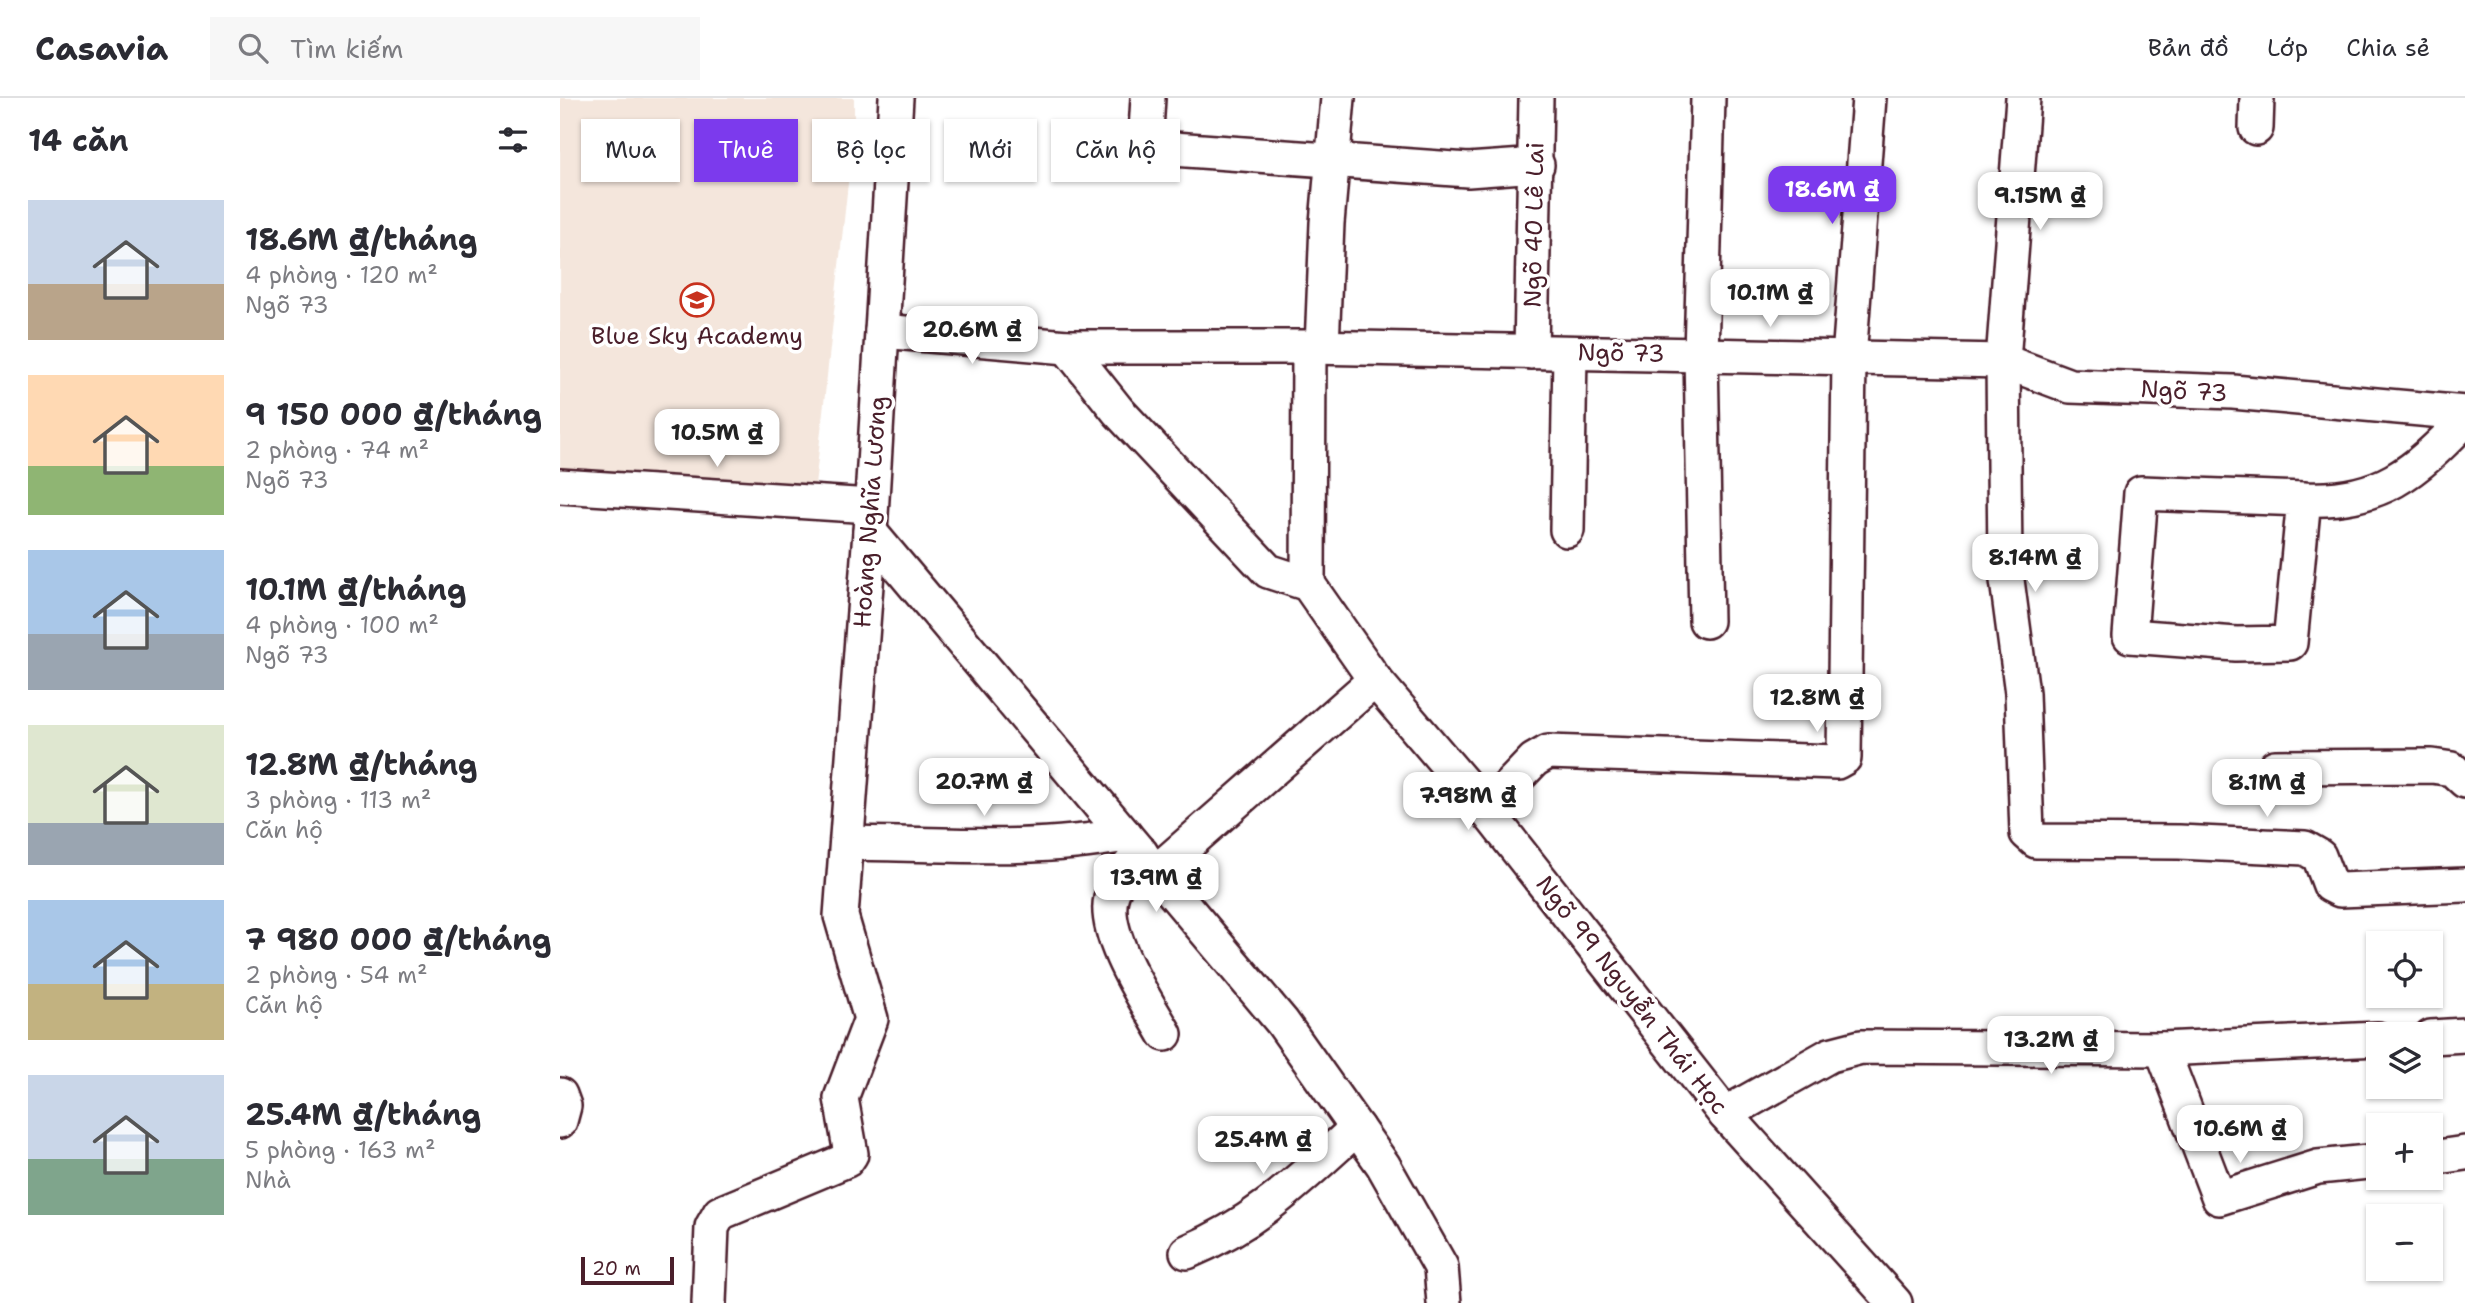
<!DOCTYPE html>
<html lang="vi">
<meta charset="utf-8">
<style>
body{margin:0;font-family:"Shantell Sans",sans-serif;background:#f7f7f7;color:#2b2b33;height:100vh;display:flex;flex-direction:column;font-size:26px;white-space:nowrap}
*{box-sizing:border-box;margin:0}
p{font-size:23px;color:#7c7c81}
.icon{flex:none;width:38px;height:38px;fill:none;stroke:currentColor;stroke-width:2;stroke-linecap:round;stroke-linejoin:round}
.map{position:relative;flex:1;overflow:hidden}
.panel{display:flex;flex-direction:column;background:#fff;width:560px}
.panel>*{flex:none}
.top-card{position:absolute;left:21px;top:21px;width:665px;height:63px;display:flex;gap:14px}
.tools{position:absolute;left:1806px;top:833px;display:grid;gap:14px}
.tools a{display:grid;place-items:center;width:77px;height:77px;border-radius:0px;background:#fff;box-shadow:0 2px 5px #0004;font-size:35px}
.scale{position:absolute;left:21px;bottom:18px;width:93px;box-sizing:border-box;padding-left:7px;border:4px solid #4a1f2b;border-top:0;font-size:19px;line-height:24px;white-space:nowrap;color:#4a1f2b;-webkit-text-stroke:5px #fff;paint-order:stroke}
.price{position:absolute;translate:-50% -60px;padding:0 16px;border-radius:14px;background:#fff;color:#222;font-size:23px;line-height:46px;filter:drop-shadow(0 2px 4px #0008)}
.price::after{content:'';position:absolute;left:50%;top:42px;width:21px;height:16px;margin-left:-10px;background:inherit;clip-path:polygon(0 0,100% 0,50% 100%)}
.price.active{background:#7c3aed;color:#fff}
ul{padding:0;list-style:none}
li{display:flex;align-items:center;gap:21px;height:175px;padding:0 28px}
li span{display:grid;place-items:center;flex:none;width:196px;height:140px;border-radius:0px;color:#555}
li>.icon{margin-inline-start:auto}
span .icon{width:84px;height:84px;fill:#fffc;stroke-width:1}
li b{font-size:30px}
h2{display:flex;justify-content:space-between;align-items:center;height:84px;padding:0 28px;font-size:30px}
.pill{padding:0 24px;border-radius:0px;background:#fff;box-shadow:0 2px 5px #0004;font-size:24px;line-height:63px}
.pill.active{background:#7c3aed;color:#fff}
header{display:flex;align-items:center;gap:42px;box-sizing:border-box;height:98px;padding:0 35px;background:#fff;border-bottom:2px solid #e1e1e2}
header strong{font-size:33px}
nav{display:flex;gap:38px;margin-inline-start:auto;font-size:24px}
.search{width:490px;height:63px;background:#f7f7f7;display:flex;align-items:center;gap:18px;box-sizing:border-box;padding:0 24px;border-radius:0px;color:#7c7c81;font-size:26px}
main{display:flex;flex:1;min-height:0}
.map>svg:first-child{display:block}
</style>
<header>
<strong>Casavia</strong>
<div class="search"><svg class="icon" aria-label="search" viewBox="0 0 24 24"><circle cx="10" cy="10" r="6"/><path d="M15 15l6 6"/></svg>Tìm kiếm</div>
<nav><a>Bản đồ</a><a>Lớp</a><a>Chia sẻ</a></nav>
</header>
<main>
<section class="panel">
<h2>14 căn<svg class="icon" aria-label="filters" viewBox="0 0 24 24"><path d="M4 7h16M4 17h16"/><circle cx="9" cy="7" r="2"/><circle cx="15" cy="17" r="2"/></svg></h2>
<ul>
<li><span style="background:linear-gradient(#c9d6e8 60%,#b9a48a 0)"><svg class="icon" aria-label="home" viewBox="0 0 24 24"><path d="M3 11l9-7 9 7M6 9v11h12V9"/></svg></span><div><b>18.6M ₫/tháng</b><p>4 phòng · 120 m²</p><p>Ngõ 73</p></div></li>
<li><span style="background:linear-gradient(#ffd9b3 65%,#8fb573 0)"><svg class="icon" aria-label="home" viewBox="0 0 24 24"><path d="M3 11l9-7 9 7M6 9v11h12V9"/></svg></span><div><b>9 150 000 ₫/tháng</b><p>2 phòng · 74 m²</p><p>Ngõ 73</p></div></li>
<li><span style="background:linear-gradient(#a9c7e8 60%,#9aa5b1 0)"><svg class="icon" aria-label="home" viewBox="0 0 24 24"><path d="M3 11l9-7 9 7M6 9v11h12V9"/></svg></span><div><b>10.1M ₫/tháng</b><p>4 phòng · 100 m²</p><p>Ngõ 73</p></div></li>
<li><span style="background:linear-gradient(#dfe7d0 70%,#9aa5b1 0)"><svg class="icon" aria-label="home" viewBox="0 0 24 24"><path d="M3 11l9-7 9 7M6 9v11h12V9"/></svg></span><div><b>12.8M ₫/tháng</b><p>3 phòng · 113 m²</p><p>Căn hộ</p></div></li>
<li><span style="background:linear-gradient(#a9c7e8 60%,#c2b280 0)"><svg class="icon" aria-label="home" viewBox="0 0 24 24"><path d="M3 11l9-7 9 7M6 9v11h12V9"/></svg></span><div><b>7 980 000 ₫/tháng</b><p>2 phòng · 54 m²</p><p>Căn hộ</p></div></li>
<li><span style="background:linear-gradient(#c9d6e8 60%,#7fa58c 0)"><svg class="icon" aria-label="home" viewBox="0 0 24 24"><path d="M3 11l9-7 9 7M6 9v11h12V9"/></svg></span><div><b>25.4M ₫/tháng</b><p>5 phòng · 163 m²</p><p>Nhà</p></div></li>
</ul>
</section>
<div class="map">
<svg width="1905" height="1205" viewBox="0 0 1905 1205">
<rect width="100%" height="100%" fill="#fff"/>
<filter id="ink" filterUnits="userSpaceOnUse"><feTurbulence type="fractalNoise" baseFrequency=".0143" numOctaves="2"/><feDisplacementMap in="SourceGraphic" scale="14" xChannelSelector="R" yChannelSelector="G"/><feConvolveMatrix kernelMatrix="1 2 1 2 8 2 1 2 1" color-interpolation-filters="sRGB"/></filter>
<g filter="url(#ink)">
<polygon fill="#f4e6dc" points="0,0 294,0 294,30 255,388 0,374"/>
<g fill="none" stroke-linecap="round" stroke-linejoin="round">
<defs>
<g id="minor">
<polyline points="588,0 585,49 908,72 977,67"/>
<polyline points="1463,0 1443,263 1445,467 1462,595 1467,735 1476,743 1619,744 1745,750 1759,758 1770,787 1780,792 1905,787"/>
<polyline points="1696,30 1697,0"/>
<polyline points="322,233 507,249 749,249 1443,263 1510,288 1673,294 1905,315"/>
<polyline points="507,249 558,313 708,473 748,486 815,582 926,712 1165,1016 1335,1205"/>
<polyline points="762,249 767,125 778,0"/>
<polyline points="971,254 976,0"/>
<polyline points="0,388 311,408"/>
<path d="M1744 401 1730 545 1676 546 1570 538 1581 395 1744 401C1820 405 1855 374 1905 322"/>
<polyline points="1007,432 1010,255"/>
<polyline points="310,434 722,924 823,1067 881,1169 884,1205"/>
<polyline points="748,486 749,249"/>
<polyline points="1146,523 1141,256 1148,0"/>
<polyline points="1715,669 1872,668 1892,671 1905,683"/>
<polyline points="926,712 974,662 988,654 1277,664 1284,660 1289,260 1309,0"/>
<path d="M287 745C379 746 474 754 565 737"/>
<path d="M581 755C568 769 555 782 551 800 542 837 587 904 605 936"/>
<polyline points="596,774 815,582"/>
<polyline points="1871,939 1905,937"/>
<polyline points="1602,951 1659,1100 1758,1069 1818,1063"/>
<polyline points="0,997 4,1008 0,1023"/>
<polyline points="1165,1016 1270,957 1301,949 1602,951 1818,941"/>
<polyline points="1871,1060 1905,1055"/>
<path d="M627 1154C699 1124 740 1081 797 1030"/>
<polyline points="149,1205 152,1129 160,1115 287,1062 291,1056 281,1000 311,921 281,818 310,434 336,0"/>
</g>
</defs>
<use href="#minor" stroke="#4a1f2b" stroke-width="38"/>
<use href="#minor" stroke="#fff" stroke-width="33"/>
</g>
</g>
<defs>
<symbol id="school-ring" viewBox="-11 -11 22 22"><circle r="9.5" fill="#fff" stroke="#c8321e" stroke-width="1.5"/><path d="M0-5L7-2L0 1L-7-2ZM-4 1L0 2.5L4 1V4Q0 6-4 4Z" fill="#c8321e"/></symbol>
</defs>
<g fill-rule="evenodd">
<use href="#school-ring" x="118" y="183" width="38" height="38"/>
</g>
<g text-anchor="middle" dominant-baseline="central" stroke-width="7" stroke-linejoin="round" paint-order="stroke">
<g font-size="24" fill="#4a1f2b" stroke="#fff">
<text transform="translate(974 127) rotate(-89)">Ngõ 40 Lê Lai</text>
<text transform="translate(1061 255) rotate(1)">Ngõ 73</text>
<text transform="translate(1624 293) rotate(3)">Ngõ 73</text>
<text transform="translate(310 414) rotate(-86)">Hoàng Nghĩa Lương</text>
<text transform="translate(1072 897) rotate(52)">Ngõ 99 Nguyễn Thái Học</text>
</g>
<g font-size="24" fill="#4a1f2b" stroke="#fff">
<text x="137" y="238">Blue Sky Academy</text>
</g>
</g>
</svg>
<div class="tools">
<a><svg class="icon" aria-label="locate" viewBox="0 0 24 24"><circle cx="12" cy="12" r="6"/><path d="M12 2v4M12 18v4M2 12h4M18 12h4"/></svg></a>
<a><svg class="icon" aria-label="layers" viewBox="0 0 24 24"><path d="M12 4l9 5-9 5-9-5zM3 14l9 5 9-5"/></svg></a>
<a>+</a>
<a>−</a>
</div>
<div class="scale">20 m</div>
<b class="price active" style="left:1272px;top:128px">18.6M ₫</b>
<b class="price" style="left:1480px;top:134px">9.15M ₫</b>
<b class="price" style="left:1210px;top:231px">10.1M ₫</b>
<b class="price" style="left:412px;top:268px">20.6M ₫</b>
<b class="price" style="left:157px;top:371px">10.5M ₫</b>
<b class="price" style="left:1475px;top:496px">8.14M ₫</b>
<b class="price" style="left:1257px;top:636px">12.8M ₫</b>
<b class="price" style="left:424px;top:720px">20.7M ₫</b>
<b class="price" style="left:1707px;top:721px">8.1M ₫</b>
<b class="price" style="left:908px;top:734px">7.98M ₫</b>
<b class="price" style="left:596px;top:816px">13.9M ₫</b>
<b class="price" style="left:1491px;top:978px">13.2M ₫</b>
<b class="price" style="left:1680px;top:1067px">10.6M ₫</b>
<b class="price" style="left:703px;top:1078px">25.4M ₫</b>
<div class="top-card">
<a class="pill">Mua</a>
<a class="pill active">Thuê</a>
<a class="pill">Bộ lọc</a>
<a class="pill">Mới</a>
<a class="pill">Căn hộ</a>
</div>
</div>
</main>
